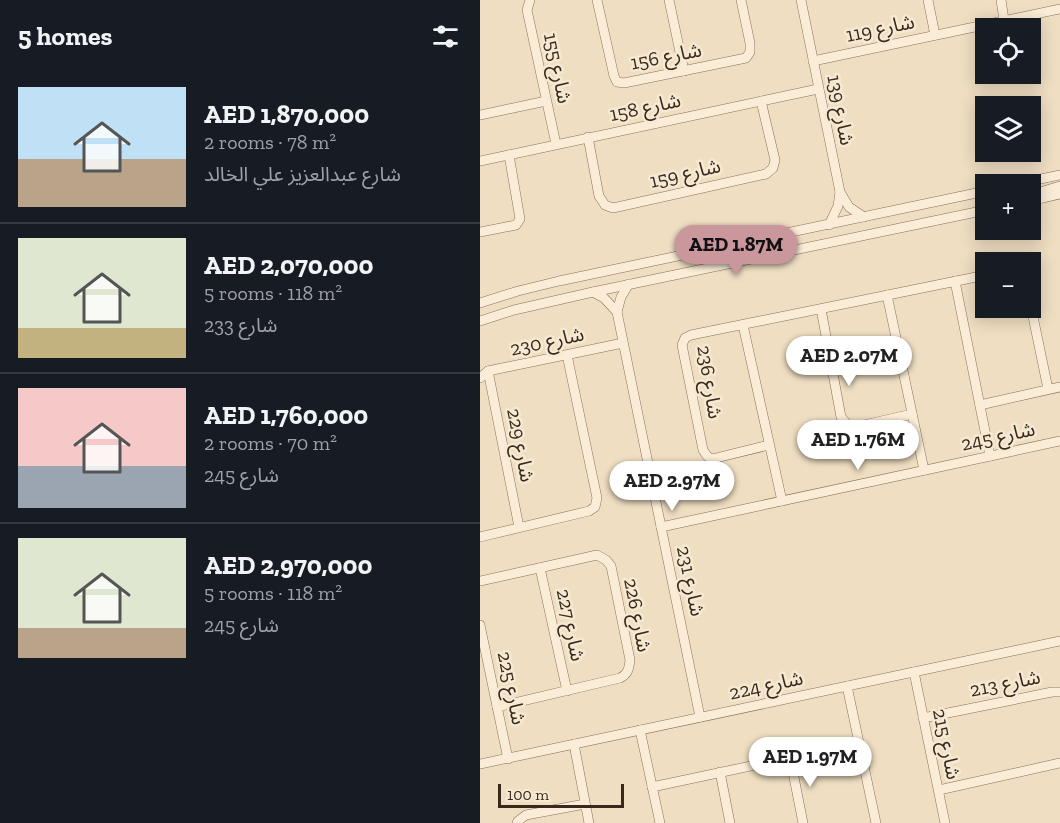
<!DOCTYPE html>
<meta charset="utf-8">
<style>
body{margin:0;font-family:"Zilla Slab","Noto Sans Arabic",serif;background:#242831;color:#f1f3f6;height:100vh;display:flex;flex-direction:column;font-size:22px;white-space:nowrap}
*{box-sizing:border-box;margin:0}
p{font-size:20px;color:#9ea1a6}
.icon{flex:none;width:33px;height:33px;fill:none;stroke:currentColor;stroke-width:2;stroke-linecap:round;stroke-linejoin:round}
.map{position:relative;flex:1;overflow:hidden}
.details{display:flex;flex-direction:column;background:#171b24;width:480px}
.details>*{flex:none}
.fabs{position:absolute;left:495px;top:18px;display:grid;gap:12px}
.fabs a{display:grid;place-items:center;width:66px;height:66px;border-radius:0px;background:#171b24;box-shadow:0 3px 15px #0003;font-size:30px}
.scale{position:absolute;left:18px;bottom:15px;width:126px;box-sizing:border-box;padding-left:6px;border:3px solid #39291d;border-top:0;font-size:16px;line-height:21px;white-space:nowrap;color:#39291d;-webkit-text-stroke:4px #f6e9d2;paint-order:stroke}
.price{position:absolute;translate:-50% -51px;padding:0 14px;border-radius:21px;background:#fff;color:#222;font-size:20px;line-height:39px;filter:drop-shadow(0 2px 3px #0008)}
.price::after{content:'';position:absolute;left:50%;top:36px;width:18px;height:14px;margin-left:-9px;background:inherit;clip-path:polygon(0 0,100% 0,50% 100%)}
.price.active{background:#ca979d;color:#111}
ul{padding:0;list-style:none}
li{display:flex;align-items:center;gap:18px;height:150px;padding:0 18px}
li+li{border-top:2px solid #363941}
li span{display:grid;place-items:center;flex:none;width:168px;height:120px;border-radius:0px;color:#555}
li>.icon{margin-inline-start:auto}
span .icon{width:72px;height:72px;fill:#fffc;stroke-width:1}
li b{font-size:26px}
h2{display:flex;justify-content:space-between;align-items:center;height:72px;padding:0 18px;font-size:26px}
main{display:flex;flex:1;min-height:0}
.map>svg:first-child{display:block}
</style>
<main>
<section class="details">
<h2>5 homes<svg class="icon" aria-label="filters" viewBox="0 0 24 24"><path d="M4 7h16M4 17h16"/><circle cx="9" cy="7" r="2"/><circle cx="15" cy="17" r="2"/></svg></h2>
<ul>
<li><span style="background:linear-gradient(#bfe0f5 60%,#b9a48a 0)"><svg class="icon" aria-label="home" viewBox="0 0 24 24"><path d="M3 11l9-7 9 7M6 9v11h12V9"/></svg></span><div><b>AED 1,870,000</b><p>2 rooms · 78 m²</p><p>شارع عبدالعزيز علي الخالد</p></div></li>
<li><span style="background:linear-gradient(#dfe7d0 75%,#c2b280 0)"><svg class="icon" aria-label="home" viewBox="0 0 24 24"><path d="M3 11l9-7 9 7M6 9v11h12V9"/></svg></span><div><b>AED 2,070,000</b><p>5 rooms · 118 m²</p><p>شارع 233</p></div></li>
<li><span style="background:linear-gradient(#f6c9c9 65%,#9aa5b1 0)"><svg class="icon" aria-label="home" viewBox="0 0 24 24"><path d="M3 11l9-7 9 7M6 9v11h12V9"/></svg></span><div><b>AED 1,760,000</b><p>2 rooms · 70 m²</p><p>شارع 245</p></div></li>
<li><span style="background:linear-gradient(#dfe7d0 75%,#b9a48a 0)"><svg class="icon" aria-label="home" viewBox="0 0 24 24"><path d="M3 11l9-7 9 7M6 9v11h12V9"/></svg></span><div><b>AED 2,970,000</b><p>5 rooms · 118 m²</p><p>شارع 245</p></div></li>
</ul>
</section>
<div class="map">
<svg width="580" height="823" viewBox="0 0 580 823">
<rect width="100%" height="100%" fill="#efdec2"/>
<g fill="none" stroke-linecap="round" stroke-linejoin="round">
<defs>
<g id="minor">
<polyline points="50,0 47,10 76,144"/>
<polyline points="117,0 134,76 137,82 144,83 266,58 270,52 270,43 261,0"/>
<polyline points="189,0 204,71"/>
<polyline points="321,0 360,192 369,207 384,217"/>
<polyline points="448,0 455,35"/>
<polyline points="521,0 524,20"/>
<polyline points="333,61 580,9"/>
<polyline points="0,115 66,101"/>
<polyline points="108,137 119,196 125,205 133,208 286,174 293,168 295,160 281,101"/>
<polyline points="0,161 338,89"/>
<polyline points="537,184 580,175"/>
<polyline points="550,197 560,192 580,186"/>
<polyline points="550,201 580,194"/>
<polyline points="349,225 358,206 360,192"/>
<polyline points="0,232 36,225 40,219 29,155"/>
<polyline points="475,281 510,456"/>
<polyline points="113,292 124,298 137,312 220,717"/>
<polyline points="407,295 444,470"/>
<polyline points="550,302 568,389"/>
<polyline points="0,303 38,291 79,281 506,191"/>
<polyline points="341,309 361,417 368,425 375,427 432,414"/>
<polyline points="137,312 141,297 149,284"/>
<polyline points="0,321 34,310 113,292 506,210"/>
<polyline points="263,325 302,501"/>
<polyline points="8,371 39,527"/>
<polyline points="0,378 8,371 143,343"/>
<polyline points="500,405 580,387"/>
<polyline points="289,445 232,459 227,456 223,450 202,345 205,338 211,335 506,275"/>
<polyline points="181,527 580,441"/>
<polyline points="0,537 109,511 115,507 117,498 87,355"/>
<polyline points="60,568 87,691"/>
<path d="M0 581 117 555 126 560 131 566 150 660C149 669 148 674 140 678L17 707"/>
<polyline points="0,625 28,759"/>
<polyline points="434,672 465,823"/>
<polyline points="367,686 396,823"/>
<polyline points="443,718 572,692 580,692"/>
<polyline points="160,730 180,823"/>
<polyline points="94,744 109,823"/>
<polyline points="310,757 323,823"/>
<polyline points="0,764 580,641"/>
<polyline points="240,772 250,823"/>
<polyline points="172,787 379,743"/>
<polyline points="459,790 580,763"/>
<polyline points="37,823 38,821 46,815 105,804"/>
</g>
</defs>
<use href="#minor" stroke="#8a6f59" stroke-width="10"/>
<use href="#minor" stroke="#faecd6" stroke-width="9"/>
</g>
<g text-anchor="middle" dominant-baseline="central" stroke-width="5" stroke-linejoin="round" paint-order="stroke">
<g font-size="20" fill="#39291d" stroke="#f6e9d2">
<text transform="translate(400 28) rotate(-12)">شارع 119</text>
<text transform="translate(186 56) rotate(-11)">شارع 156</text>
<text transform="translate(78 68) rotate(78)">شارع 155</text>
<text transform="translate(165 107) rotate(-12)">شارع 158</text>
<text transform="translate(361 110) rotate(79)">شارع 139</text>
<text transform="translate(205 173) rotate(-13)">شارع 159</text>
<text transform="translate(67 341) rotate(-12)">شارع 230</text>
<text transform="translate(230 382) rotate(81)">شارع 236</text>
<text transform="translate(518 436) rotate(-12)">شارع 245</text>
<text transform="translate(41 445) rotate(79)">شارع 229</text>
<text transform="translate(211 581) rotate(78)">شارع 231</text>
<text transform="translate(158 615) rotate(79)">شارع 226</text>
<text transform="translate(91 625) rotate(78)">شارع 227</text>
<text transform="translate(525 683) rotate(-11)">شارع 213</text>
<text transform="translate(286 685) rotate(-12)">شارع 224</text>
<text transform="translate(32 688) rotate(78)">شارع 225</text>
<text transform="translate(467 744) rotate(78)">شارع 215</text>
</g>
</g>
</svg>
<div class="fabs">
<a><svg class="icon" aria-label="locate" viewBox="0 0 24 24"><circle cx="12" cy="12" r="6"/><path d="M12 2v4M12 18v4M2 12h4M18 12h4"/></svg></a>
<a><svg class="icon" aria-label="layers" viewBox="0 0 24 24"><path d="M12 4l9 5-9 5-9-5zM3 14l9 5 9-5"/></svg></a>
<a>+</a>
<a>−</a>
</div>
<div class="scale">100 m</div>
<b class="price active" style="left:256px;top:276px">AED 1.87M</b>
<b class="price" style="left:369px;top:387px">AED 2.07M</b>
<b class="price" style="left:378px;top:471px">AED 1.76M</b>
<b class="price" style="left:192px;top:512px">AED 2.97M</b>
<b class="price" style="left:330px;top:788px">AED 1.97M</b>
</div>
</main>
